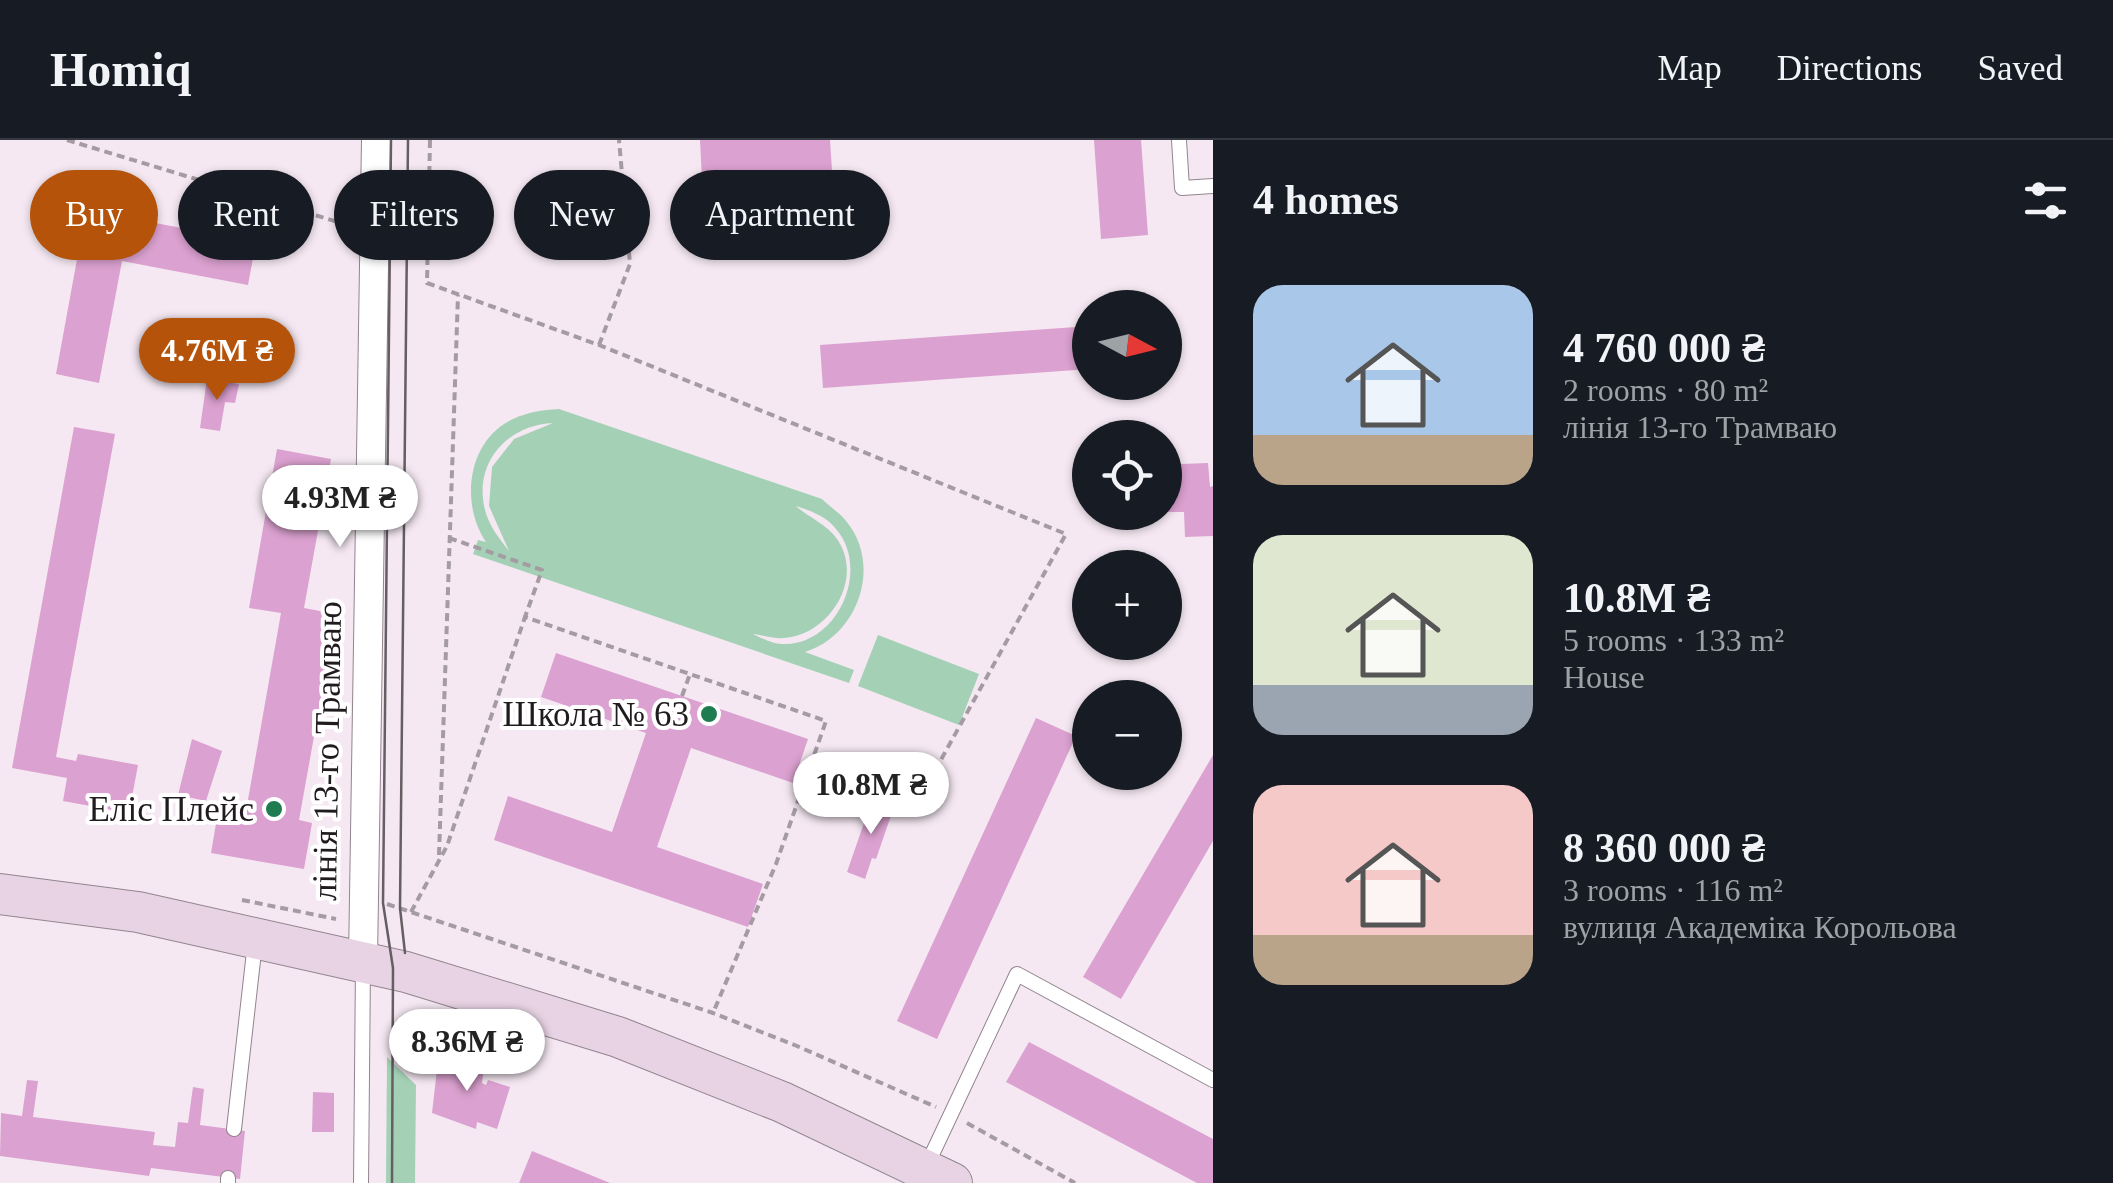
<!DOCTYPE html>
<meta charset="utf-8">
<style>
body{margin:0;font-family:"Times New Roman",serif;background:#20242c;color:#f1f3f6;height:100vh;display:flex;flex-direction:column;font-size:38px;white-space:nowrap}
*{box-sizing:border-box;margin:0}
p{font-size:32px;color:#9ea1a6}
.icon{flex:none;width:55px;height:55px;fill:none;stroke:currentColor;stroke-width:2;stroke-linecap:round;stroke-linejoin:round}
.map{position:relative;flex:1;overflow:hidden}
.drawer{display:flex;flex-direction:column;background:#171b24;width:900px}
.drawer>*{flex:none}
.hud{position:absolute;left:30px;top:30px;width:950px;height:90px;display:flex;gap:20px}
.needle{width:65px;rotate:97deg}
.controls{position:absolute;left:1072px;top:150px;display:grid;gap:20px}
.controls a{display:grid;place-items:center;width:110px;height:110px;border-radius:50%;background:#171b24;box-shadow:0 2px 8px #0004;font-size:50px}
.price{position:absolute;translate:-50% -85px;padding:0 22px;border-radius:35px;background:#fff;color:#222;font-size:32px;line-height:65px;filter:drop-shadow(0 2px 5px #0008)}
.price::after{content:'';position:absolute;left:50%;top:60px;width:30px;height:22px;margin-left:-15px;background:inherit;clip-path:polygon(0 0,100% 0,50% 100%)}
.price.on{background:#b45309;color:#fff}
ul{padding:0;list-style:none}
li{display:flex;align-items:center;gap:30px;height:250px;padding:0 40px}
li span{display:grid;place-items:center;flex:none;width:280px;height:200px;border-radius:30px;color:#555}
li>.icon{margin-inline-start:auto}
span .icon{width:120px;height:120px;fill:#fffc;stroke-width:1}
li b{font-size:42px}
h2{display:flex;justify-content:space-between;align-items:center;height:120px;padding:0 40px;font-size:42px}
.chip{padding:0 35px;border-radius:45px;background:#171b24;box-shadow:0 2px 8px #0004;font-size:35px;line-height:90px}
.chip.on{background:#b45309;color:#fff}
header{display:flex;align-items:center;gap:60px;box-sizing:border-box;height:140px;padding:0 50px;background:#171b24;border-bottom:2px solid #363941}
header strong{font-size:48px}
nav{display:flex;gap:55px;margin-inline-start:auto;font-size:35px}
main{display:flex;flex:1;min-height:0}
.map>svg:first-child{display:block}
</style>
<header>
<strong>Homiq</strong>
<nav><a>Map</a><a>Directions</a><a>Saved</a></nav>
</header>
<main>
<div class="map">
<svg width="1213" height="1043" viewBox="0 0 1213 1043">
<rect width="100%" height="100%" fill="#f5e8f2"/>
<g fill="#a4d1b6" fill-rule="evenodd">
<path d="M559 269 822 359C829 366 840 373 846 381 883 425 858 496 805 512L854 530 849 543 473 414 478 400 486 402C460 364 467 300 513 279 528 272 542 270 559 269ZM553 283 514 299 492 327 489 366 509 411C499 398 489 386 485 370 473 322 508 285 553 283ZM796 366C811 371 826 376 836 389 871 429 838 506 782 504 773 504 761 498 753 494 762 495 774 499 784 498 829 495 865 439 837 399 827 384 806 376 796 366Z"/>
<polygon points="878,495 979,534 959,585 858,546"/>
<polygon points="387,917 416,945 415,1043 386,1043"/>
</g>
<g fill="#dba1d0">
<polygon points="700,0 830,0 832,31 702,40"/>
<polygon points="1094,0 1141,0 1148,95 1101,99"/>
<polygon points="86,70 256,102 248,145 122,121 99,243 56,234"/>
<polygon points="1090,186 1090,229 823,248 820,205"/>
<polygon points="207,239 239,244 235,263 225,262 220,291 200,288"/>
<polygon points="74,287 115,294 56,617 76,621 78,614 138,625 129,673 63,661 67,638 12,628"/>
<polygon points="277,309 331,319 304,468 336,474 299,680 312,683 304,729 211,713 219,666 246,671 281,473 249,468"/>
<polygon points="1208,323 1210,347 1213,346 1213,396 1185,397 1184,372 1165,372 1165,336 1182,335 1181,324"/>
<polygon points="556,513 808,599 793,643 691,608 657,707 763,744 748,787 494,700 508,656 612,692 646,593 541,557"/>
<polygon points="1036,578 1076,596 937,899 897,881"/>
<polygon points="192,599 222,611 206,661 178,655"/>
<polygon points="1213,615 1213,701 1121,859 1083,837"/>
<polygon points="873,657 895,664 876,719 872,718 865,739 847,732"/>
<polygon points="1029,902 1213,999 1213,1043 1197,1043 1006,942"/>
<polygon points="439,912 484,927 482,943 486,945 488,940 510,947 497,989 477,982 476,989 432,973"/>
<polygon points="27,940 38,941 33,977 155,992 153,1005 175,1007 178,982 188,983 193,947 204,949 200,985 245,991 240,1039 151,1028 149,1036 0,1016 1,973 22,976"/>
<polygon points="313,952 334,953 334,992 312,992"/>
<polygon points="532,1011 610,1043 519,1043"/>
</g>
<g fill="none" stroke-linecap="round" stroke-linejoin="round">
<defs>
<g id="service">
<polyline points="1179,0 1182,48 1213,46"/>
<polyline points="234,989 255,803"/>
<polyline points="927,1025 1017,834 1213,940"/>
<polyline points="228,1043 228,1038"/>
<polyline points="361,1043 363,825"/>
</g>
<polyline id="minor" points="363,820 376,0"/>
<polyline id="secondary" points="0,754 138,772 406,832 618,897 782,962 952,1043"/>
</defs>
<use href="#service" stroke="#91858e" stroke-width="16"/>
<use href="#minor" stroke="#91858e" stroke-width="30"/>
<use href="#secondary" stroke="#91858e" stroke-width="42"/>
<g stroke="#a59ba3" stroke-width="4" stroke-dasharray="8 5" stroke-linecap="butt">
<polyline points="67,0 351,86"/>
<polyline points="430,0 427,143 599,205 1066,394 917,663"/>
<polyline points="599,205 630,124 619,0"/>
<polyline points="449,398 542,430 525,477"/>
<polyline points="682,556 690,534"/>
<polyline points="439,715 458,155"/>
<polyline points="242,760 336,779"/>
<polyline points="387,764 713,873 797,906 936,967"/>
<polyline points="411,772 447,706 525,477 826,581 776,724 713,873"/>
<polyline points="967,983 1075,1043"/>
</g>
<use href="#service" stroke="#fff" stroke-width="14"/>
<use href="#minor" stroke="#fff" stroke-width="28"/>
<use href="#secondary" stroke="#e8d3e5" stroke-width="40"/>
<g stroke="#655e63" stroke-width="2.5">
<polyline points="391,0 383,763 393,828 392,1043"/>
<polyline points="405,813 400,768 408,0"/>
</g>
</g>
<g fill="#1f7b50" stroke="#fff" stroke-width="4">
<circle cx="709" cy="574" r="10"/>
<circle cx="274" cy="669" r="10"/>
</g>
<g text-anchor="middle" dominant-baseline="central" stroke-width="8" stroke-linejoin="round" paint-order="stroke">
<g font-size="35" fill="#1f1b1e" stroke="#fff" text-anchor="end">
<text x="689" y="574">Школа № 63</text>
<text x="254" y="669">Еліс Плейс</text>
</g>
<g font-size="35" fill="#1f1b1e" stroke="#fff">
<text transform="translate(327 611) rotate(-89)">лінія 13-го Трамваю</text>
</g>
</g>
</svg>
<div class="controls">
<a><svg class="needle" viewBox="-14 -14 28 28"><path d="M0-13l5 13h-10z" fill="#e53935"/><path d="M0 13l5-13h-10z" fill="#9ea1a6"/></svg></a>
<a><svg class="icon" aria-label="locate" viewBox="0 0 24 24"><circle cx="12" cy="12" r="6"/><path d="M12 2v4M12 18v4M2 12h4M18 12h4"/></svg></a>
<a>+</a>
<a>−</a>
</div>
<b class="price on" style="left:217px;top:263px">4.76M ₴</b>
<b class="price" style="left:340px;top:410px">4.93M ₴</b>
<b class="price" style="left:871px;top:697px">10.8M ₴</b>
<b class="price" style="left:467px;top:954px">8.36M ₴</b>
<div class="hud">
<a class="chip on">Buy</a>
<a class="chip">Rent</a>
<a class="chip">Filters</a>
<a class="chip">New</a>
<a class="chip">Apartment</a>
</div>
</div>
<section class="drawer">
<h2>4 homes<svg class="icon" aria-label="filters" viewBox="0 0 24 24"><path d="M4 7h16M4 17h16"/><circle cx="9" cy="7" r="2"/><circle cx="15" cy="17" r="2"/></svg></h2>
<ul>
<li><span style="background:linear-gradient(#a9c7e8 75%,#b9a48a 0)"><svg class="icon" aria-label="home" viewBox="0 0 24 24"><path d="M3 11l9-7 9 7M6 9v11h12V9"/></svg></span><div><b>4 760 000 ₴</b><p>2 rooms · 80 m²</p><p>лінія 13-го Трамваю</p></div></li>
<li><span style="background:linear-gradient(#dfe7d0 75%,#9aa5b1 0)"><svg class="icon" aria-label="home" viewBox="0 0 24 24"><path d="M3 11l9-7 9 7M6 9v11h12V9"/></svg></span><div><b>10.8M ₴</b><p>5 rooms · 133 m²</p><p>House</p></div></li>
<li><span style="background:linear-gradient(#f6c9c9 75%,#b9a48a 0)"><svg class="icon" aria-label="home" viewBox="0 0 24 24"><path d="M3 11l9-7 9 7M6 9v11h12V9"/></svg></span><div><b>8 360 000 ₴</b><p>3 rooms · 116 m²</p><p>вулиця Академіка Корольова</p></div></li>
</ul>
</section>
</main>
